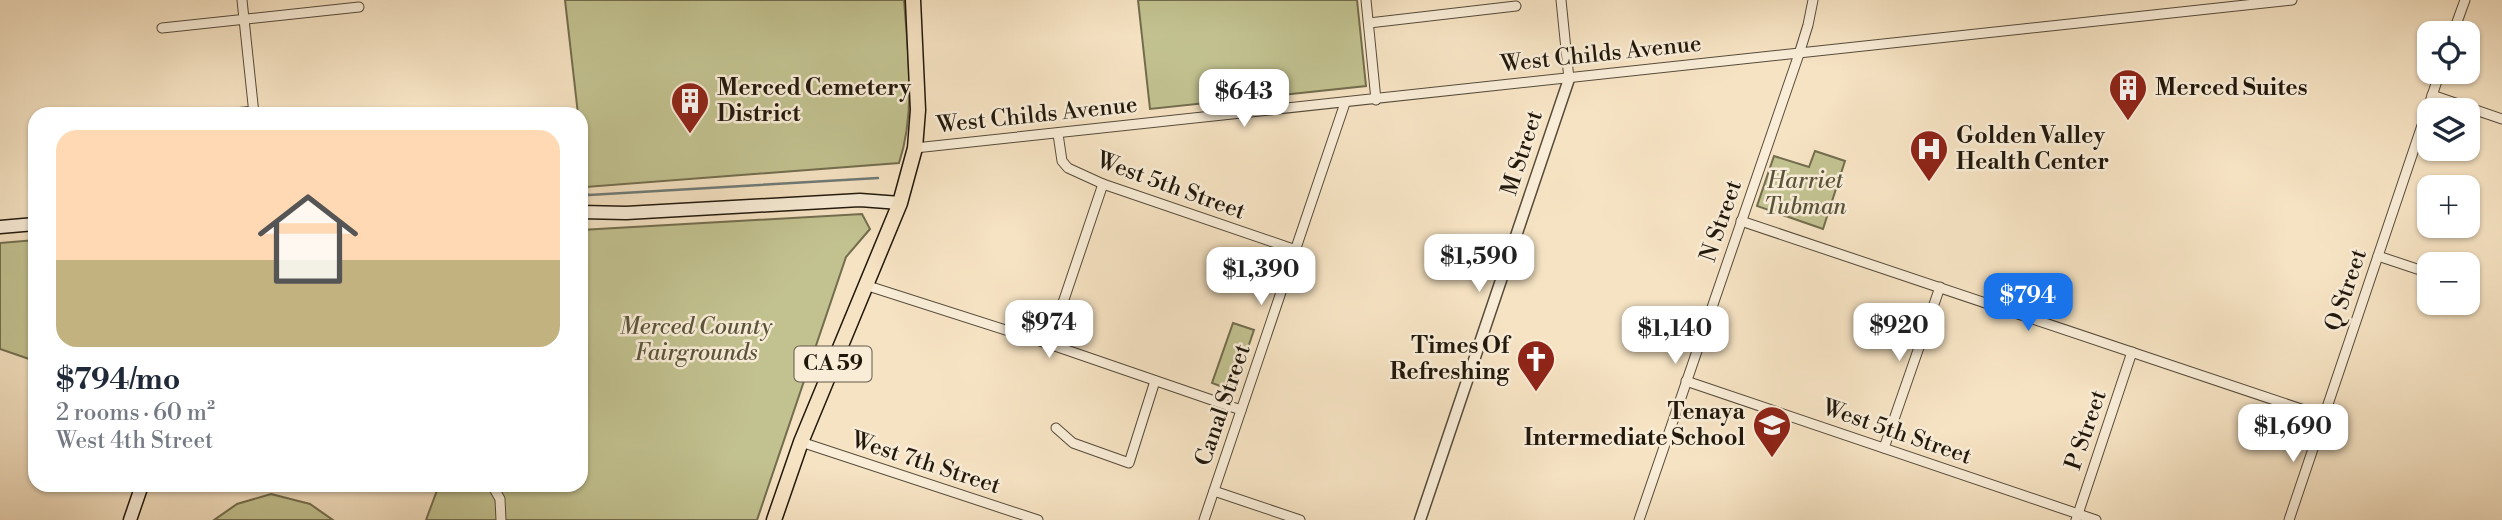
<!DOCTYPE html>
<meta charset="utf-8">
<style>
body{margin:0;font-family:"Libre Bodoni",serif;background:#f6f6f7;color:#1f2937;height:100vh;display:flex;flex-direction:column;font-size:26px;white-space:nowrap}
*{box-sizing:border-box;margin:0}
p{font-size:23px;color:#747a83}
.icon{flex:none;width:38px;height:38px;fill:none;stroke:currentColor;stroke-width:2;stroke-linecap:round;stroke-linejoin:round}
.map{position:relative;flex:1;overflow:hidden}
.sheet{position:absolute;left:28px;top:107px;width:560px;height:385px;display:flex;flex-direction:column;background:#fff;border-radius:21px;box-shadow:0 2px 5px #0004}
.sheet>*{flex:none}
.tools{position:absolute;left:2417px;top:21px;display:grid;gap:14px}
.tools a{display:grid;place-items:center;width:63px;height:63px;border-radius:14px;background:#fff;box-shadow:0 2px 5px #0004;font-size:35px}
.price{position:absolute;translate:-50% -60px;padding:0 16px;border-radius:14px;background:#fff;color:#222;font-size:23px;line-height:46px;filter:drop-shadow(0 2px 4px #0008)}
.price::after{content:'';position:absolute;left:50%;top:42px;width:21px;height:16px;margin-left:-10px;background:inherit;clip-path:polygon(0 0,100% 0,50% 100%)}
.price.selected{background:#1a73e8;color:#fff}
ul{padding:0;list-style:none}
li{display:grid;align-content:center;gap:14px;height:371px;padding:0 28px}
li span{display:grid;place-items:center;height:217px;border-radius:21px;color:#555}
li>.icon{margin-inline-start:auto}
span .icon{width:126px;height:126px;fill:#fffc;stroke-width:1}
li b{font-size:30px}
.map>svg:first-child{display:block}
</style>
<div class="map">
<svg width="2502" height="520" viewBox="0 0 2502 520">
<rect width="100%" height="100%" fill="#f6e3c3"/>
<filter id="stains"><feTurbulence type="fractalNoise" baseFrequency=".00286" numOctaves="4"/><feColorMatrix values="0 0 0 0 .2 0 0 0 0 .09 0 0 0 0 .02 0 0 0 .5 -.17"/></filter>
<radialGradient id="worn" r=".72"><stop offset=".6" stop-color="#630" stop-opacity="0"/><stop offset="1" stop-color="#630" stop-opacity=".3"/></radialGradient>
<g fill="#c2c290" stroke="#726d4e" stroke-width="2">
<path d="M565 0H904C908 53 916 112 899 163L586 187 581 144V114H578Z"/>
<polygon points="1138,0 1357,0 1366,86 1150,109"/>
<polygon points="1815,151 1845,161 1823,229 1757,206 1774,156 1809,167"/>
<polygon points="862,214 870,229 846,257 757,520 426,520 439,485 581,485 581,230"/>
<polygon points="35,240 35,361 0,349 0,243"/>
<polygon points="1233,323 1254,330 1233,391 1212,383"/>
<polygon points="271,494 310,504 333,520 214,520 237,504"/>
</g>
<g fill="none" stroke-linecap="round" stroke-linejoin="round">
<polyline stroke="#6e7a77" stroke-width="2.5" points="581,190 589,195 878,178"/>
<defs>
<g id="minor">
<polyline points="242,0 254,114"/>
<polyline points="1366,0 1376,100"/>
<polyline points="1561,0 1569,79"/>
<polyline points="1369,23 1516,6"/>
<polyline points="162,28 359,7"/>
<polyline points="2453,33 2465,0"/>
<polyline points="2432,95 2502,119"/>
<polyline points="224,114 254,111"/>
<polyline points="1058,134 1062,161 1068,168 1103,184 1296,250"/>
<polyline points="915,148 2292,0"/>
<polyline points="1741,221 2325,417"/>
<polyline points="2378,256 2429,273"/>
<polyline points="865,285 1049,344 1241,410"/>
<polyline points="1049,344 1103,184"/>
<polyline points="1686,381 2096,520"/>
<polyline points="1056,428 1073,443 1129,463 1155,381"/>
<polyline points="801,442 1038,520"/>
<polyline points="1884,448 1940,287"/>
<polyline points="492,485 500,499 501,520"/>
<polyline points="1214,491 1300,520"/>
<polyline points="1204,520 1345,103"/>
<polyline points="1639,520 1799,54 1808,25 1813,0"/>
<polyline points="2076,520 2132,352"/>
<polyline points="2289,520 2440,72"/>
</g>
<polyline id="tertiary" points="1420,520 1569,79"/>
<g id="secondary">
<polyline points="581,212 626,213 860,200 900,203"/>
<polyline points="0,227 35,224"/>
<polyline points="130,520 142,485"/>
</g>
<polyline id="trunk" points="774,520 801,442 900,203 915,148 918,110 913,0"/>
</defs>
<use href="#minor" stroke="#564b3a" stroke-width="11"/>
<use href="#tertiary" stroke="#564b3a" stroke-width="13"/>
<use href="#secondary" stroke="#21180c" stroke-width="15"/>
<use href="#trunk" stroke="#21180c" stroke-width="17"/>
<use href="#minor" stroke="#f9edd8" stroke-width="9"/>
<use href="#tertiary" stroke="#f9edd8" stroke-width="10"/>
<use href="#secondary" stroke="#f9edd8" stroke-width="12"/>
<use href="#trunk" stroke="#f6e3c3" stroke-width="14"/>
</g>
<defs>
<symbol id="building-pin" viewBox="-11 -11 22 30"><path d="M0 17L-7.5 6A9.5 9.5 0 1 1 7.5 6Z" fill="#8f2418" stroke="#f9edd8"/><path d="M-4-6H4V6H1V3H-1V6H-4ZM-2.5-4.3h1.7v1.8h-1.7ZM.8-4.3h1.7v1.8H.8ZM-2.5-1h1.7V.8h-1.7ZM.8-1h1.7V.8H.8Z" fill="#fff"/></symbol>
<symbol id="hospital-pin" viewBox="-11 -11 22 30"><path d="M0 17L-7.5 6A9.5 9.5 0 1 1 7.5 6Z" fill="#8f2418" stroke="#f9edd8"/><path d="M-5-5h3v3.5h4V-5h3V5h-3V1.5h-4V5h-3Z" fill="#fff"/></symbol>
<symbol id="church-pin" viewBox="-11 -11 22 30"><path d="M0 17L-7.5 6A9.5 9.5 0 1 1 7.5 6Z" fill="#8f2418" stroke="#f9edd8"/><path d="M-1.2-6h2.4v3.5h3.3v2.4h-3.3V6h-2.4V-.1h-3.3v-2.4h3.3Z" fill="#fff"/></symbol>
<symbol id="school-pin" viewBox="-11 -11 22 30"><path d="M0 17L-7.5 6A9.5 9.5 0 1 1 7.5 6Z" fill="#8f2418" stroke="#f9edd8"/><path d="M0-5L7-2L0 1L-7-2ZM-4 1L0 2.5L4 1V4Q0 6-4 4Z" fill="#fff"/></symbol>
</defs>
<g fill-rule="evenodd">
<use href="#building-pin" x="2106" y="66" width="44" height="60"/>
<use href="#building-pin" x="668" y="79" width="44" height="60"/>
<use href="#hospital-pin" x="1907" y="127" width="44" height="60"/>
<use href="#church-pin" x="1514" y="337" width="44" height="60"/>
<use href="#school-pin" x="1750" y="403" width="44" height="60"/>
</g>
<g text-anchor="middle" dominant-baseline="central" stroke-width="5" stroke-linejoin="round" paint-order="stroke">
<rect fill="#f9edd8" stroke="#625849" stroke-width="2" x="794.5" y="346.5" width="77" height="35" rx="5"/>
<g font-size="21" font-weight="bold" fill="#21180c">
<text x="833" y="364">CA 59</text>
</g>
<g font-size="23" fill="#21180c" stroke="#f9edd8">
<text transform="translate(1601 54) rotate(-6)">West Childs Avenue</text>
<text transform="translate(1037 115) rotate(-6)">West Childs Avenue</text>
<text transform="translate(1522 153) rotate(-72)">M Street</text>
<text transform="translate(1171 186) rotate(20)">West 5th Street</text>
<text transform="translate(1721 221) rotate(-71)">N Street</text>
<text transform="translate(2346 290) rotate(-71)">Q Street</text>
<text transform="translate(1223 405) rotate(-71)">Canal Street</text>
<text transform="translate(2086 430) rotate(-71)">P Street</text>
<text transform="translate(1897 432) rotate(19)">West 5th Street</text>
<text transform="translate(926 463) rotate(18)">West 7th Street</text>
</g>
<g font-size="23" font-weight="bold" fill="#21180c" stroke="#f9edd8" text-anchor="start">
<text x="717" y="88">Merced Cemetery<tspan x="717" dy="26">District</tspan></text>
<text x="2155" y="88">Merced Suites</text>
<text x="1956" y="136">Golden Valley<tspan x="1956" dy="26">Health Center</tspan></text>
<text x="1509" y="346" text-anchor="end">Times Of<tspan x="1509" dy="26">Refreshing</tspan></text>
<text x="1745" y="412" text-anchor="end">Tenaya<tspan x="1745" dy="26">Intermediate School</tspan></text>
</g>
<g font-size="23" font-style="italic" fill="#59543a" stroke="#f9edd8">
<text x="1805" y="181">Harriet<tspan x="1805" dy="26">Tubman</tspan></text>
<text x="696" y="327">Merced County<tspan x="696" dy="26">Fairgrounds</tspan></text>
</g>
</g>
<rect width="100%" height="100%" filter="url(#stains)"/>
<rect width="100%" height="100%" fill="url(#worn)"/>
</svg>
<div class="tools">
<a><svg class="icon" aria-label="locate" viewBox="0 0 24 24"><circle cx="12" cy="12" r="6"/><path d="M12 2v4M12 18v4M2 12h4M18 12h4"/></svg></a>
<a><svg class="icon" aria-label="layers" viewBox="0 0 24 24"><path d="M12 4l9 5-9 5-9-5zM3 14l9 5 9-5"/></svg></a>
<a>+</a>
<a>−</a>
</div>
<b class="price" style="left:1244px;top:129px">$643</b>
<b class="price" style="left:1479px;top:294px">$1,590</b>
<b class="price" style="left:1261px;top:307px">$1,390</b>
<b class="price selected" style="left:2028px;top:333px">$794</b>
<b class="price" style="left:1049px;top:360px">$974</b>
<b class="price" style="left:1899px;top:363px">$920</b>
<b class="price" style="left:1675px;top:366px">$1,140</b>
<b class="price" style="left:2293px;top:464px">$1,690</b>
<section class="sheet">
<ul>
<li><span style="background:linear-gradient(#ffd9b3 60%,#c2b280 0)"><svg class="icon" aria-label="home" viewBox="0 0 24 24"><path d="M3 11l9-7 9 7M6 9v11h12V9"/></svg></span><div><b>$794/mo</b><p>2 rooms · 60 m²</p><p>West 4th Street</p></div></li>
</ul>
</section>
</div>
